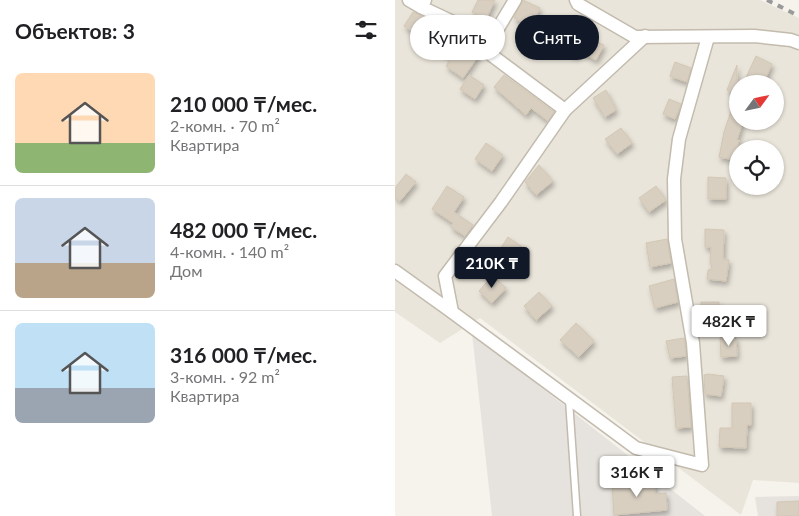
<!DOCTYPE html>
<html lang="ru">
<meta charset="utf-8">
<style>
body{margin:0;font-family:Lato,sans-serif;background:#f6f6f6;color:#202124;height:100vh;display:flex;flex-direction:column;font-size:19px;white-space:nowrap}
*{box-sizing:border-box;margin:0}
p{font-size:16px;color:#757577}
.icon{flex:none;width:28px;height:28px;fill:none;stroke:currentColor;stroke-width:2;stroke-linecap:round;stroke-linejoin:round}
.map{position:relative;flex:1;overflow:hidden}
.details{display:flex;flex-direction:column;background:#fff;width:395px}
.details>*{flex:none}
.top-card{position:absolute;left:15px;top:15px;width:314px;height:45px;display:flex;gap:10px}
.needle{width:32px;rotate:57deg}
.tools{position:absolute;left:334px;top:75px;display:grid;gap:10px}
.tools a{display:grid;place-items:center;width:55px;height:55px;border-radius:50%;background:#fff;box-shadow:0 1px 4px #0004;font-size:25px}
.price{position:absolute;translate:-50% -42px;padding:0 11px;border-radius:5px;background:#fff;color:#222;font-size:16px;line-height:32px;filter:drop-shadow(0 1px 2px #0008)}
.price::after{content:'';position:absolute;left:50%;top:30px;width:15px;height:11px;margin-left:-8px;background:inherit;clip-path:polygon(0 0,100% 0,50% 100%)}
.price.active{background:#111827;color:#fff}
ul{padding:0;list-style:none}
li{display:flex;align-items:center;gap:15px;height:125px;padding:0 15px}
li+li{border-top:1px solid #e0e0e0}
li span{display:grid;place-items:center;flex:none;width:140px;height:100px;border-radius:8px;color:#555}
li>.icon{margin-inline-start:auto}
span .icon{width:60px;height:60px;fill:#fffc;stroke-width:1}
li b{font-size:21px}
h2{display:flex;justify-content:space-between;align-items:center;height:60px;padding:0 15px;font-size:21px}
.chip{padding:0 18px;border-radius:22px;background:#fff;box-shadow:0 1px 4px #0004;font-size:18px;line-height:45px}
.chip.active{background:#111827;color:#fff}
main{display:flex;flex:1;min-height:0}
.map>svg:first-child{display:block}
</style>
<main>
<section class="details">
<h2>Объектов: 3<svg class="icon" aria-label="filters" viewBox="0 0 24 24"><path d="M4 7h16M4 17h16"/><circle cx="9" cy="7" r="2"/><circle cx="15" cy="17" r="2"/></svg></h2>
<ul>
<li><span style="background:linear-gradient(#ffd9b3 70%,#8fb573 0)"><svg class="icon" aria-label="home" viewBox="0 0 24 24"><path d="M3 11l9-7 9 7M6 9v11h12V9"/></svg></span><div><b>210 000 ₸/мес.</b><p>2-комн. · 70 m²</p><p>Квартира</p></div></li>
<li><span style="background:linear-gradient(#c9d6e8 65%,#b9a48a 0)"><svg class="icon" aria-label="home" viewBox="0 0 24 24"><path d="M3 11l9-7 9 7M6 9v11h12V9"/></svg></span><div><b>482 000 ₸/мес.</b><p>4-комн. · 140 m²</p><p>Дом</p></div></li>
<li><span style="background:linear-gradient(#bfe0f5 65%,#9aa5b1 0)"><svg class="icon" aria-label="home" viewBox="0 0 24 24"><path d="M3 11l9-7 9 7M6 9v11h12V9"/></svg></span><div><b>316 000 ₸/мес.</b><p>3-комн. · 92 m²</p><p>Квартира</p></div></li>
</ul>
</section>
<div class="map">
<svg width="404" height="516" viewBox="0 0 404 516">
<defs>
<filter id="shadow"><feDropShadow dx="2" dy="4" stdDeviation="2.5" flood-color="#0004"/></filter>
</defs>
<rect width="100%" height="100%" fill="#f6f3ec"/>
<path fill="#eae5da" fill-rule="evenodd" d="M0 0H365L404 18V483L358 480 346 515 85 318 45 343 0 312ZM342 84H380V121H342ZM342 149H380V186H342Z"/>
<g fill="#e6e2dd">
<polygon points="77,333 310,516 97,516"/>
<polygon points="404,496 404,516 363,516 360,497"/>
</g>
<g fill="#d8cfc1" stroke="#d3c7b4" filter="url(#shadow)">
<polygon points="83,0 100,0 91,19 77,12"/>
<polygon points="128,0 145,8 136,27 119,18"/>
<polygon points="18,12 50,27 83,50 84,55 68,78 51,66 56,58 9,26"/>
<polygon points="175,30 209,45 201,60 184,51 181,56 166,48"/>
<polygon points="361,56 377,64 368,84 348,84"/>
<polygon points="280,62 296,68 292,82 275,76"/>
<polygon points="342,65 342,94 332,90"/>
<polygon points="74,75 89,85 80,99 65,89"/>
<polygon points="109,75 159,112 153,121 136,108 131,115 99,87"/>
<polygon points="211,90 221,110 210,117 198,98"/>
<polygon points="341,96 342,121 348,121 342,140 344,140 340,160 324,157 329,132"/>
<polygon points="274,99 286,104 280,119 268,114"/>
<polygon points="226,128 237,143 222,154 210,139"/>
<polygon points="91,143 108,155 97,171 80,159"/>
<polygon points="144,165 158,181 141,195 130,182"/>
<polygon points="11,174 21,182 5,201 0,197 0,188"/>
<polygon points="313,177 331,178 331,199 313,199"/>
<polygon points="52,186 69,197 59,212 78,225 70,236 56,227 58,223 37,209"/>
<polygon points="261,186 271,200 254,212 244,198"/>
<polygon points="310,229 329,230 328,259 334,260 331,281 312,279 313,270 317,269 315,260 316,247 310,247"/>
<polygon points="113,237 130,249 117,268 100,257"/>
<polygon points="272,239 276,263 255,267 251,243"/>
<polygon points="97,276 111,288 97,303 84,291"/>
<polygon points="279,279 283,302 260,308 254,286"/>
<polygon points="144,292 157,306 141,320 129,306"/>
<rect x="306" y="302" width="18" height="21"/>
<polygon points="181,323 199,341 184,357 165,340"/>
<polygon points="341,337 342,356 326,357 325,338"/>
<polygon points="289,338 291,356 275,358 271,341"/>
<polygon points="313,374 329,376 326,396 310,394 309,375"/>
<polygon points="292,376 296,427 281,428 277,377"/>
<polygon points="337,403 356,403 356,425 352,425 351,448 324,447 325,428 337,428"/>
<polygon points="259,481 260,494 271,493 272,510 219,515 217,484"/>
<polygon points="404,501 404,516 382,516 382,502"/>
</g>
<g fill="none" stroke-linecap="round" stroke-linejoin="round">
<defs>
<polyline id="service" points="174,400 182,516"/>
<g id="minor">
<polyline points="14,0 26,7 30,0"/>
<polyline points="181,0 183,4 240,37 359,36 396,40 404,43"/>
<polyline points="26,7 96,40 120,0"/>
<polyline points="250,36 170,110 106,202 50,276 57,312 241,448 307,465 298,343 280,239 279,179 284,139 313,37"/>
<polyline points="96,40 91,51 170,110"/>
<polyline points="0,271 57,312"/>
</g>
</defs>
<use href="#service" stroke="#c2bbae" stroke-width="9"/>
<use href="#minor" stroke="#c2bbae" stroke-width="15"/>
<use href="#service" stroke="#fff" stroke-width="6"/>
<use href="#minor" stroke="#fff" stroke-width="12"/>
<polyline stroke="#9a9a9a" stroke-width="4" stroke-dasharray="6 6" stroke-linecap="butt" points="372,0 404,16"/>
</g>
</svg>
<div class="tools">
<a><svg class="needle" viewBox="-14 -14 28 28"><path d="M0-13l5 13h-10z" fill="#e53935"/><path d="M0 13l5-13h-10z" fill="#757577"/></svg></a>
<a><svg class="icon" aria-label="locate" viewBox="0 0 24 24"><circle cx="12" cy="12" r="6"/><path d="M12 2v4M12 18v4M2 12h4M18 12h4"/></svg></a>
</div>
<b class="price active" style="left:97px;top:289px">210K ₸</b>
<b class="price" style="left:334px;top:347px">482K ₸</b>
<b class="price" style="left:242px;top:498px">316K ₸</b>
<div class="top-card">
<a class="chip">Купить</a>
<a class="chip active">Снять</a>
</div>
</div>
</main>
